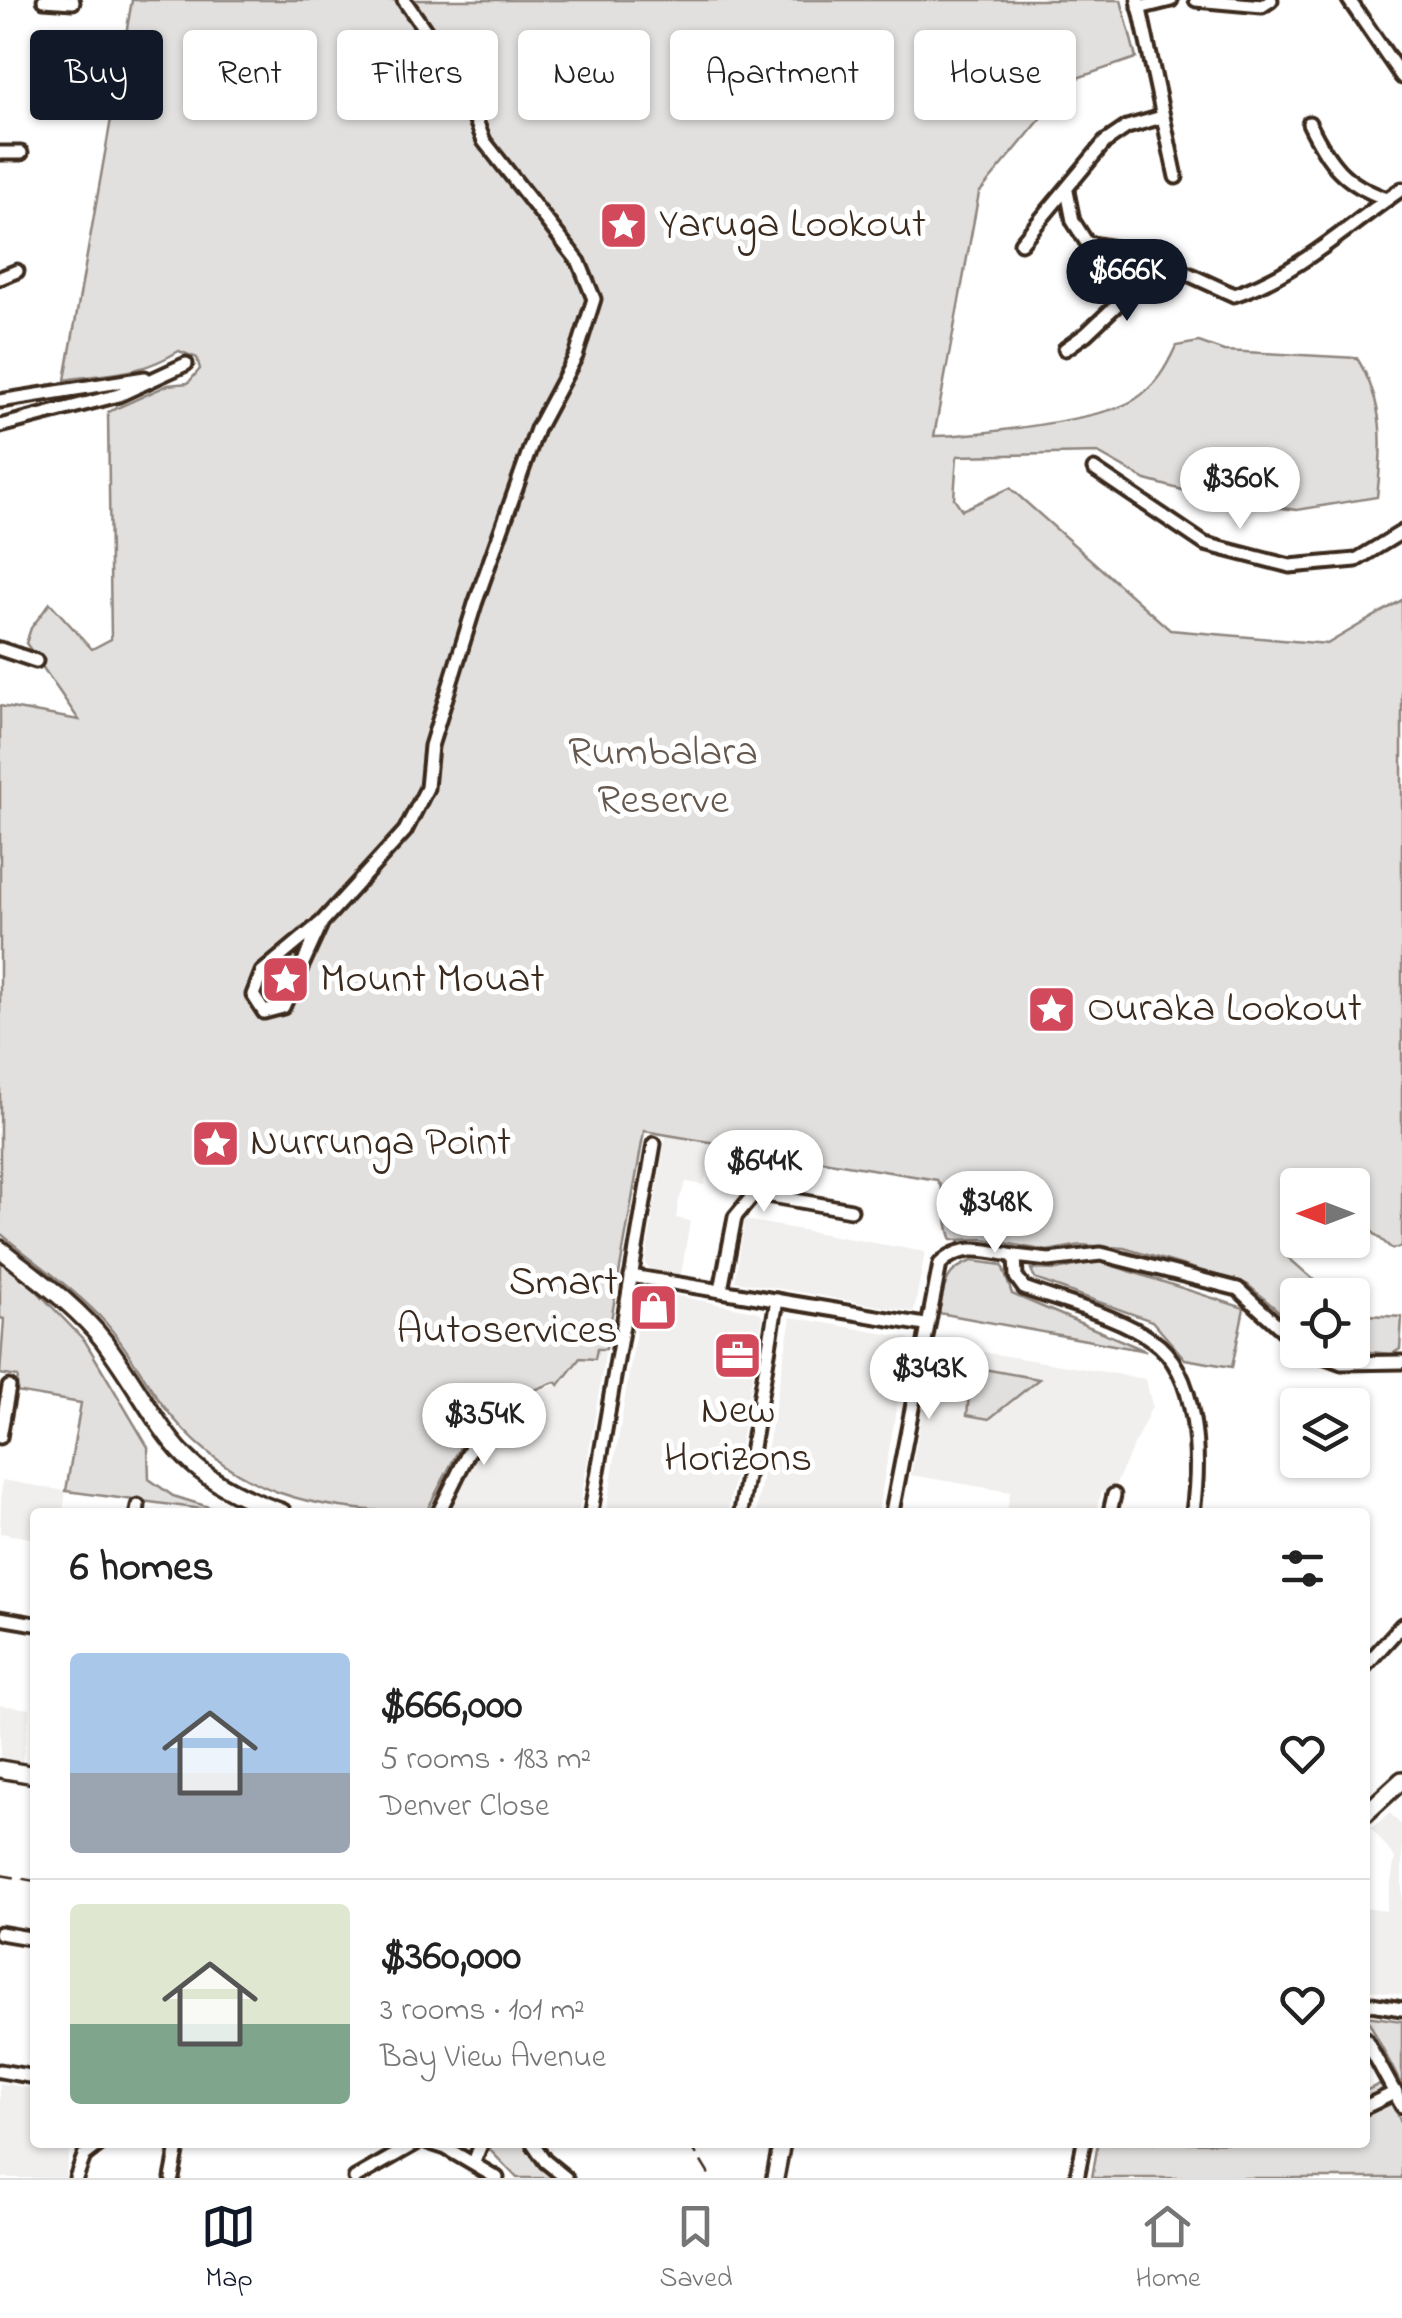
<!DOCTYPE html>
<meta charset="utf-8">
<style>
body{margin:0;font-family:"Indie Flower",sans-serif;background:#f6f6f6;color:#222;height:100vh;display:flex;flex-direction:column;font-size:38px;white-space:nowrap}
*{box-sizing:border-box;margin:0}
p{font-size:32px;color:#767676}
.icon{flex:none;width:55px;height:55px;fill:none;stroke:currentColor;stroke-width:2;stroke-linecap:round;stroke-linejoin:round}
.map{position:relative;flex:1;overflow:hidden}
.details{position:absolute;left:30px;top:1508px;width:1340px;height:640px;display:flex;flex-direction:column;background:#fff;border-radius:10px;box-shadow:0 2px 8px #0004}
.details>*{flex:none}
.top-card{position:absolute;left:30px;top:30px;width:1342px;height:90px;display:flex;gap:20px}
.needle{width:65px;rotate:270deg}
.tools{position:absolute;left:1280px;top:1168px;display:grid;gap:20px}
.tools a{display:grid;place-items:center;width:90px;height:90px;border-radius:10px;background:#fff;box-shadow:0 2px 8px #0004;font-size:50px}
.price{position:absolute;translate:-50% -85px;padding:0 22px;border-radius:35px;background:#fff;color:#222;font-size:32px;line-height:65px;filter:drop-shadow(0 2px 5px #0008)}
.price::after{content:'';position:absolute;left:50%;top:60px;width:30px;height:22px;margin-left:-15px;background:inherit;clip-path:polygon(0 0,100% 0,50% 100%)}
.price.on{background:#111827;color:#fff}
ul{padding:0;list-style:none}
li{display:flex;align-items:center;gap:30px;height:250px;padding:0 40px}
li+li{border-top:2px solid #e0e0e0}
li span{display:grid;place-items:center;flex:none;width:280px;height:200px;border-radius:10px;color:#555}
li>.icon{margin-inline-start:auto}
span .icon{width:120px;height:120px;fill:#fffc;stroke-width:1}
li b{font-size:42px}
h2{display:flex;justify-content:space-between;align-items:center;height:120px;padding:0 40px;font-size:42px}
.chip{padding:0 35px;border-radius:10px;background:#fff;box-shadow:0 2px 8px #0004;font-size:35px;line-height:90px}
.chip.on{background:#111827;color:#fff}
.tabs{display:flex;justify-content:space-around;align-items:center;height:140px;border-top:2px solid #e0e0e0;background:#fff;font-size:28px;color:#767676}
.tabs a{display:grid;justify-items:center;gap:5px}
.tabs .on{color:#111827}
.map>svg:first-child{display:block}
</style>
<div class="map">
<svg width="1402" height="2178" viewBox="0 0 1402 2178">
<rect width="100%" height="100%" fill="#fff"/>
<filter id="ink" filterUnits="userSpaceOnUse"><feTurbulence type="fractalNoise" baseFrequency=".01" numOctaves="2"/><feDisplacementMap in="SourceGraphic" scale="20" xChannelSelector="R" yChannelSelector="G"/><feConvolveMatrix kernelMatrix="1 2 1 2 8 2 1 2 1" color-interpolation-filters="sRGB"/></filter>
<g filter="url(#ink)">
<g fill="#f1efee">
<polygon points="666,1135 712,1142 704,1185 686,1182 679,1200 676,1218 690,1221 681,1275 652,1270 645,1264"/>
<polygon points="745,1220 925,1252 914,1312 735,1281"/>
<polygon points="643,1289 759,1312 763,1317 728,1512 606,1512"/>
<polygon points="791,1317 909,1338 878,1512 756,1512"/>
<polygon points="934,1344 1146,1379 1152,1406 1114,1488 1102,1492 1095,1512 1007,1512 1010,1492 911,1475"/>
<polygon points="597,1348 606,1349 579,1512 447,1512 482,1436 507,1423 513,1412 509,1400 559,1384 580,1357"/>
<polygon points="2,1480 66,1491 63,1512 35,1512 35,1539 0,1533"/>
<polygon points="0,1705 30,1709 22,1761 0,1757"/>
<polygon points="1390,1813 1402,1826 1402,1995 1365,1989 1365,1908 1386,1911 1395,1858 1371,1828"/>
<polygon points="0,2083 35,2089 35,2142 71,2143 65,2178 0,2178"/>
</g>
<g fill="#e2e0de" stroke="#8e857e" stroke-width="2.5">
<path d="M132 0H1121L1136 58 1074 79 979 193 934 436C974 435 1103 420 1134 400 1155 387 1166 368 1176 346L1199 342 1224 351 1357 358C1385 404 1383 445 1377 497L1297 510 1215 499 1146 480 1098 453 957 456 954 498 962 510 1010 488 1170 630 1327 644 1402 600V1247L1392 1249 1353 1215 1352 1185H1298L1297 1204 1291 1203 1283 1253 1331 1295H1298L1297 1327 1247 1284 1124 1248 1081 1245 1047 1251 984 1239 952 1240C942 1217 953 1205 937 1180L644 1131 606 1349H597L595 1359 580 1358 559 1385 555 1382 509 1400 491 1391 480 1396 468 1432 426 1512C318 1513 230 1495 162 1404 143 1378 127 1347 105 1322 75 1289 34 1262 0 1233V706L79 720 26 643 31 628 50 603 92 649 111 639 108 412 168 385 188 383 200 369 197 358 179 351C135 377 112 372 65 380Z"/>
<polygon points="0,1260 31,1285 85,1341 148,1447 149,1479 173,1496 225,1512 66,1491 81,1403 16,1392 18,1377 0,1374 4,1319 0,1318"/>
<path d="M972 1261 1002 1265 1012 1294 1146 1351 939 1313C944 1287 944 1270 972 1261Z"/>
<polygon points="1098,1261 1244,1308 1232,1367 1185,1359 1152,1321 1035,1279 1031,1269 1057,1270"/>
<polygon points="1353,1308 1367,1315 1402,1317 1400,1349 1392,1354 1349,1350 1352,1350"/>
<polygon points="940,1361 1039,1379 989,1419 967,1415 969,1396 933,1393"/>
<polygon points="1366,2016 1402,2021 1402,2086"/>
<polygon points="1384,2082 1402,2125 1402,2178 1092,2178 1098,2143 1365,2142 1365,2091"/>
<polygon points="491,2143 526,2143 556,2178 517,2178 490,2150"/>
</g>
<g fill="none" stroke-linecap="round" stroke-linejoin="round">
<defs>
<g id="minor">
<polyline points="44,0 73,2"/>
<polyline points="1138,0 1176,177"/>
<polyline points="1196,0 1262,6 1271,0"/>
<polyline points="1349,0 1402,77"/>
<polyline points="1139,8 1171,0"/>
<path d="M1309 123C1329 164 1344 184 1387 199"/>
<polyline points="0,153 21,153"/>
<path d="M1067 191 1073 221 1087 243 1140 252 1234 295C1298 274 1347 226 1402 189"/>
<polyline points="1021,243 1105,142 1127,127 1162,117"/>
<polyline points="0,278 17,271"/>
<polyline points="1065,349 1086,334 1161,263"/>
<polyline points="0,401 145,378"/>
<polyline points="0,426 119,395 186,364"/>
<polyline points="1094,469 1205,544 1290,566 1356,560 1402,532"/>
<polyline points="0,649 36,661"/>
<polyline points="322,922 283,1007 264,1012 253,995 262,972 322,922 405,831 427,788 431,746 475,604 537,429 576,356 594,299 579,262 484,141 460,80 404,0"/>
<polyline points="631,1276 925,1325"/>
<polyline points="721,1290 735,1217 755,1193 851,1210"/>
<polyline points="1307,1350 1342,1363 1402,1362"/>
<polyline points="0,1437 9,1387"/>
<polyline points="137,1512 138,1506"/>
<polyline points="439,1512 492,1405"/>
<polyline points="591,1512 654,1144"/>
<polyline points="741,1512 777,1300"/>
<path d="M892 1512 940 1264C962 1242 988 1251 1015 1256"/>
<polyline points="1110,1512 1114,1495"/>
<path d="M1193 1512C1200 1462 1200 1373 1152 1340 1117 1315 1064 1303 1024 1288L1016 1277 1015 1256 1049 1260 1101 1254 1238 1289 1298 1344"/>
<polyline points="0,1618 35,1624"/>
<polyline points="1365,1666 1402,1625"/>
<polyline points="0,1933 35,1939"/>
<polyline points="1365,2003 1402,2009"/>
<polyline points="1365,2038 1402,2106"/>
<polyline points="0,2071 35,2077"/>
<polyline points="1365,2107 1396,2092"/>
<polyline points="428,2142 446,2148 497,2178"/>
<polyline points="532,2142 545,2161 566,2178"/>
<polyline points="474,2162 482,2142"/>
<polyline points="76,2178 84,2156 102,2142"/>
<polyline points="172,2178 179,2142"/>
<polyline points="355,2178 418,2142"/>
<polyline points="1077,2178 1084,2142"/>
</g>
<g id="major">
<path d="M0 1249C35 1277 76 1305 104 1341 168 1428 169 1474 282 1512"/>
<polyline points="0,1769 35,1775"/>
<polyline points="1365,1814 1402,1780"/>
<polyline points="775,2178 782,2142"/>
</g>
</defs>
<use href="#minor" stroke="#3b2a1e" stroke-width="19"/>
<use href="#major" stroke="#3b2a1e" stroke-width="22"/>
<use href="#minor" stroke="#fff" stroke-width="11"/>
<use href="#major" stroke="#fff" stroke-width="15"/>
<g stroke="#3b2a1e" stroke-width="2.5" stroke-dasharray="15 8" stroke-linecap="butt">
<polyline points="0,1875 35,1881"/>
<polyline points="689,2142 711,2178"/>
</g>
</g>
</g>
<defs>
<symbol id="sight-square" viewBox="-11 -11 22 22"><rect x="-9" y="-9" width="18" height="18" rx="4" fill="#d1495b" stroke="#fff"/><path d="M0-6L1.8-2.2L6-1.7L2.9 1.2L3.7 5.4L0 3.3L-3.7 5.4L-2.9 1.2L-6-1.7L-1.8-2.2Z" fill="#fff"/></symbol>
<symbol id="shop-square" viewBox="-11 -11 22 22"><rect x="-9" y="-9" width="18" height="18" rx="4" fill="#d1495b" stroke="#fff"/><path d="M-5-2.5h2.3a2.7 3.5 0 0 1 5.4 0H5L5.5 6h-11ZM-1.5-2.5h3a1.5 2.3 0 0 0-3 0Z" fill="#fff"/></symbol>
<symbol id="office-square" viewBox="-11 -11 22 22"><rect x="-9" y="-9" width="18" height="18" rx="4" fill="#d1495b" stroke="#fff"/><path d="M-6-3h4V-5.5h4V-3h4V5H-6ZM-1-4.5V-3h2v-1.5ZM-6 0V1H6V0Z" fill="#fff"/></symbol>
</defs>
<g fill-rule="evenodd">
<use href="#sight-square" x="596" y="198" width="55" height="55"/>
<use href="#sight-square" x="258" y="952" width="55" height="55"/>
<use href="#sight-square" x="1024" y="982" width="55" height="55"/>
<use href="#sight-square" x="188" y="1116" width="55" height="55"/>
<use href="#shop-square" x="626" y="1280" width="55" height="55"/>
<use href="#office-square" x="710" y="1328" width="55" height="55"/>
</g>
<g text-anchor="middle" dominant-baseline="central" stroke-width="10" stroke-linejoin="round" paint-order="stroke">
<g font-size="42" fill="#3b2a1e" stroke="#fff" text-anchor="start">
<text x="659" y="225">Yaruga Lookout</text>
<text x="320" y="980">Mount Mouat</text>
<text x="1087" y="1009">Ouraka Lookout</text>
<text x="250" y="1143">Nurrunga Point</text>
<text x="618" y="1283" text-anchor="end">Smart<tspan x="618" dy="48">Autoservices</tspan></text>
<text x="738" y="1411" text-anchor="middle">New<tspan x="738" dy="48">Horizons</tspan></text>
</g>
<g font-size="42" fill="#65584e" stroke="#fff">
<text x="663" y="753">Rumbalara<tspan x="663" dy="48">Reserve</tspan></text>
</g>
</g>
</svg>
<div class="tools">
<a><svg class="needle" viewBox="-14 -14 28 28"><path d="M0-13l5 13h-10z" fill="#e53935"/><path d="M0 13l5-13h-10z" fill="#767676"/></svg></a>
<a><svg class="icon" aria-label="locate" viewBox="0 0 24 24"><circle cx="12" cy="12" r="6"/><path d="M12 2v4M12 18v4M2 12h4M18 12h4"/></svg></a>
<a><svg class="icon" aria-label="layers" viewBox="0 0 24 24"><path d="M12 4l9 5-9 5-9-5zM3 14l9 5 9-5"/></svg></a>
</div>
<b class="price on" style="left:1127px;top:324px">$666K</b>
<b class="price" style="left:1240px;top:532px">$360K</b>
<b class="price" style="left:764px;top:1215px">$644K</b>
<b class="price" style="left:995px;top:1256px">$348K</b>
<b class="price" style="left:929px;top:1422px">$343K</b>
<b class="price" style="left:484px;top:1468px">$354K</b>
<div class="top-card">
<a class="chip on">Buy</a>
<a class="chip">Rent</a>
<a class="chip">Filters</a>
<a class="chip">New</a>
<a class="chip">Apartment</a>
<a class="chip">House</a>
</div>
<section class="details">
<h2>6 homes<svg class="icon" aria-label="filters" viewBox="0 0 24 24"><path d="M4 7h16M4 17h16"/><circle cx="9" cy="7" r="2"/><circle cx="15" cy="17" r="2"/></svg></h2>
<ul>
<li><span style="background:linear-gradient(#a9c7e8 60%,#9aa5b1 0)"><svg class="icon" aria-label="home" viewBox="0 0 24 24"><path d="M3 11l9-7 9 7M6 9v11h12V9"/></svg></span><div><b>$666,000</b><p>5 rooms · 183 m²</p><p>Denver Close</p></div><svg class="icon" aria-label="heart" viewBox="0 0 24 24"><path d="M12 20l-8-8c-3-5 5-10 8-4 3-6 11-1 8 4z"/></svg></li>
<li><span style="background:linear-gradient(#dfe7d0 60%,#7fa58c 0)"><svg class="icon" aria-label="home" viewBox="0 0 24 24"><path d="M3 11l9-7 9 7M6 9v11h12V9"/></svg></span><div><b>$360,000</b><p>3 rooms · 101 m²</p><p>Bay View Avenue</p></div><svg class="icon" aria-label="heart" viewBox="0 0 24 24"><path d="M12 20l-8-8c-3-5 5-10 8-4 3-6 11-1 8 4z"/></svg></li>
</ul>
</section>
</div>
<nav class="tabs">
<a class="on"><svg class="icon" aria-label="map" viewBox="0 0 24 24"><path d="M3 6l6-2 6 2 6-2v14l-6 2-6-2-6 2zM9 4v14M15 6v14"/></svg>Map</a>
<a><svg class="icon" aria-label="saved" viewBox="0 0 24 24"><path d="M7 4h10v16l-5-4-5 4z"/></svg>Saved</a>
<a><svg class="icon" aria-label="home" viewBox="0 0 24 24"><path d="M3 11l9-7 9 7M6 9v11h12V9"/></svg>Home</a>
</nav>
